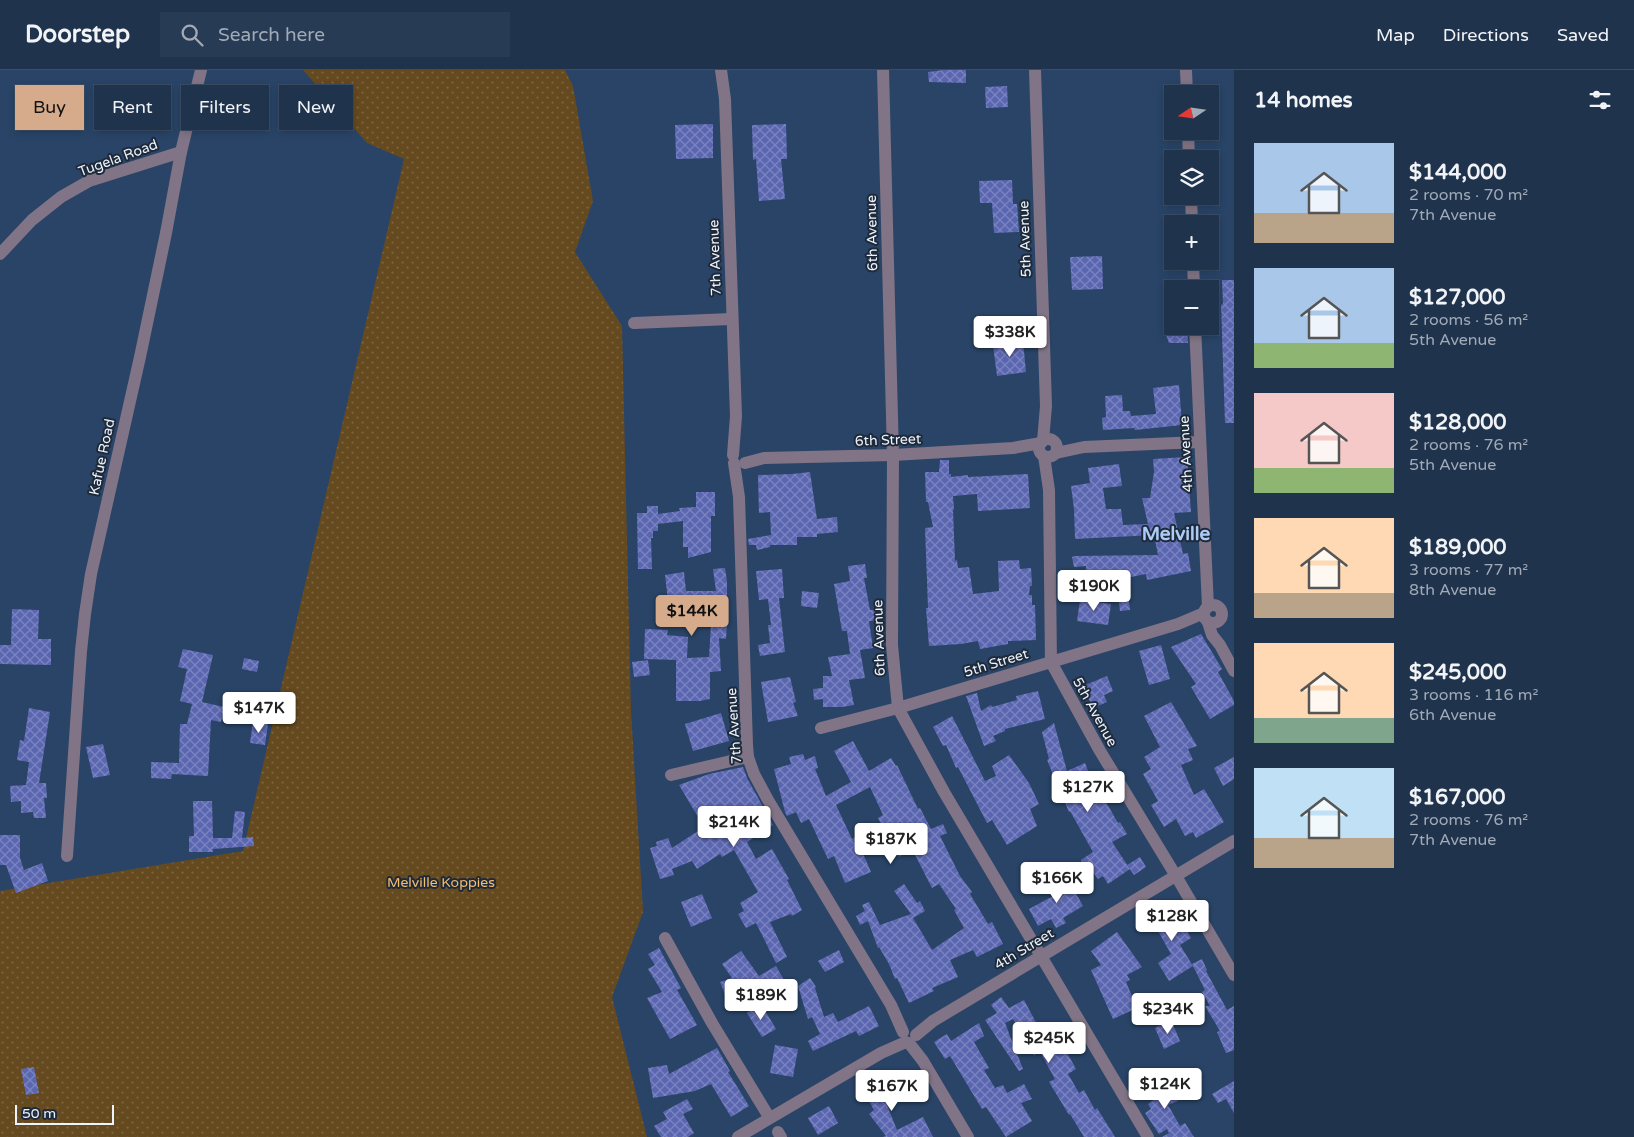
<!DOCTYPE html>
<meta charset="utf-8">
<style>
body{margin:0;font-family:"Varela Round",sans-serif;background:#273b54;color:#f1f3f6;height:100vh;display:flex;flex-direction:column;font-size:19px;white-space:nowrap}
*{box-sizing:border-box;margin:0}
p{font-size:16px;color:#a1aab6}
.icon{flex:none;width:28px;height:28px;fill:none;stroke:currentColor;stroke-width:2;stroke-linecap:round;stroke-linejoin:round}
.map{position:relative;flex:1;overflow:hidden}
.details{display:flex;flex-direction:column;background:#1f334d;width:400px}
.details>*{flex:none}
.banner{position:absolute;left:15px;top:15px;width:475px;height:45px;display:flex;gap:10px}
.needle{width:32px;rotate:257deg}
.tools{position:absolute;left:1164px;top:15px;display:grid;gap:10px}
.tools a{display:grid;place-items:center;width:55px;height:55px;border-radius:0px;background:#1f334d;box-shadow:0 2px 8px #0003,0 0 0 1px #3c4e65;font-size:25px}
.scale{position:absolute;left:15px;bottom:12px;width:99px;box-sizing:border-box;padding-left:5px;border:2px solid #ecf3fc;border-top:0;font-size:14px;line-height:18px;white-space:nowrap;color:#ecf3fc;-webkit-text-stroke:4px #1e2a3a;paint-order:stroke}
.price{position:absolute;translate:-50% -42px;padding:0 11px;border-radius:5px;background:#fff;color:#222;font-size:16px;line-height:32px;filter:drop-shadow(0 1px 2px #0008)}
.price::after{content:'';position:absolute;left:50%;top:30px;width:15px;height:11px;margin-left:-8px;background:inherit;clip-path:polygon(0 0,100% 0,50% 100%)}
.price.selected{background:#d6ab8b;color:#111}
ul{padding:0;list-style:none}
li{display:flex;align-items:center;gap:15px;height:125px;padding:0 20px}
li span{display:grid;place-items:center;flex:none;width:140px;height:100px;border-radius:0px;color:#555}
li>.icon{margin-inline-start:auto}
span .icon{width:60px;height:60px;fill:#fffc;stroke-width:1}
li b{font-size:21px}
h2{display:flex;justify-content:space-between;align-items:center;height:60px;padding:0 20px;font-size:21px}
.tag{padding:0 18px;border-radius:0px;background:#1f334d;box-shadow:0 2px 8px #0003,0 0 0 1px #3c4e65;font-size:18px;line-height:45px}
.tag.selected{background:#d6ab8b;color:#111}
header{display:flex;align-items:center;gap:30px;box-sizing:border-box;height:70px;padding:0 25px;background:#1f334d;border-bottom:1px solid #3c4e65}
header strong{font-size:24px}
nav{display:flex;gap:28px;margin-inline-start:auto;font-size:18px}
.search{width:350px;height:45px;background:#273b54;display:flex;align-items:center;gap:12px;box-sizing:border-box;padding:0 18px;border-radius:0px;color:#a1aab6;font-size:19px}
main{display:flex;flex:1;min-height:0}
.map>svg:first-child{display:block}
</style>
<header>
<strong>Doorstep</strong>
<div class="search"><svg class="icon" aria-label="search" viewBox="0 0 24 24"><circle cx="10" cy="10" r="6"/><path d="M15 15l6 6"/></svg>Search here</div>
<nav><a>Map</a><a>Directions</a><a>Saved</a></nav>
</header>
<main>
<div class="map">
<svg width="1234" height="1067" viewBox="0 0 1234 1067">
<defs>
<pattern id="park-dots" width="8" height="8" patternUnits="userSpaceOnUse" patternTransform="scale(1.25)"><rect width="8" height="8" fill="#65491f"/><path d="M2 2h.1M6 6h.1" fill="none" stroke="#7b6440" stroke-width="1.8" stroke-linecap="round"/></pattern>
<pattern id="building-cross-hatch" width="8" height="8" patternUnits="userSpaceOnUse" patternTransform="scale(1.25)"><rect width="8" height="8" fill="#5b66b1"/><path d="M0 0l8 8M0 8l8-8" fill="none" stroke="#7b84c0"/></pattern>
</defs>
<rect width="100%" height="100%" fill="#294467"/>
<polygon fill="url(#park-dots)" points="303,0 565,0 573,16 593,131 575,182 622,256 631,641 643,842 612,927 647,1067 0,1067 0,821 243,781 404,89 367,73"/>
<g fill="url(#building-cross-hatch)">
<polygon points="943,0 966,0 966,13 929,12 928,2"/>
<polygon points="1007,16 1008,37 986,38 985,17"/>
<polygon points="713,54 713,88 676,89 675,55"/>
<polygon points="786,54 787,89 781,89 785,129 759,131 756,89 753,90 752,55"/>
<polygon points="1012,110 1013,134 1017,134 1019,162 994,163 992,133 980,133 979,111"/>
<polygon points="1102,186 1103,219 1072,220 1070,187"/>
<polygon points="1222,210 1234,210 1234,353 1225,353 1221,235 1223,234"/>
<polygon points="1187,261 1188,273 1169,273 1165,262"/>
<polygon points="1023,271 1026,302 997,306 993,275"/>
<polygon points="1179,315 1182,355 1135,360 1134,358 1103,360 1102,348 1106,347 1105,326 1122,325 1123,341 1130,341 1131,346 1156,344 1153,318"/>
<polygon points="1187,387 1191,442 1174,443 1183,484 1188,483 1191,501 1147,510 1146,504 1126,508 1130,540 1120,541 1116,512 1099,513 1098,502 1086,503 1086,496 1074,497 1072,487 1075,486 1158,485 1154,465 1075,469 1074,439 1071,416 1090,413 1088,398 1119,394 1122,416 1103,418 1106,439 1121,439 1123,455 1148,454 1142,428 1150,428 1154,402 1153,389"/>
<polygon points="940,390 949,390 949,404 951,404 951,407 968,405 968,407 1028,404 1030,438 978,441 977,424 953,426 954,440 953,440 955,491 957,490 958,498 969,497 973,524 999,521 998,491 1019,490 1020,499 1031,498 1032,516 1030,516 1029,525 1032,525 1032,535 1035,535 1036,570 1008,571 1008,574 980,579 978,571 961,574 929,576 926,538 928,538 925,458 933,457 928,432 926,432 925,402 939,402"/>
<polygon points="810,402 817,449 837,447 838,462 817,464 817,467 797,467 797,475 770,475 770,477 757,480 756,475 749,475 748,469 771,465 770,442 759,443 758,405 792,404"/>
<polygon points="696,422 715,422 715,446 711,446 711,482 688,488 688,477 683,477 683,451 658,454 658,461 653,461 653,468 651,468 652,499 638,499 637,443 647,443 647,436 658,436 658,444 680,441 679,438 696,437"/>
<polygon points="865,494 867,508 864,508 870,540 881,539 882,550 869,551 873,578 860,580 865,608 849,610 854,635 842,637 823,637 823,629 814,630 813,619 823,618 823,606 832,606 828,587 850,584 847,561 842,561 834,514 850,511 848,496"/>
<polygon points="725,498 727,512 727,553 726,569 719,568 721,601 710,602 710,629 700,631 676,631 676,590 644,589 645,559 668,560 667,565 688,567 687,588 709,587 712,539 669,539 665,505 684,502 686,521 716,521 713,499"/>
<polygon points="782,499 784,528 779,528 785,582 760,586 758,575 770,573 768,555 771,555 768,529 759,530 756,501"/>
<polygon points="802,521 819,523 817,538 801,536"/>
<polygon points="1080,530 1111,534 1108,555 1077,551"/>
<polygon points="12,539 39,540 38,569 51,569 51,595 0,594 0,575 11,575"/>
<polygon points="1201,564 1222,599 1218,602 1234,631 1234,635 1210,649 1191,617 1196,614 1171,577"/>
<polygon points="1161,575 1170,609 1149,615 1139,581"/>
<polygon points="183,579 213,585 202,632 224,637 221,652 211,650 208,706 172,704 171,709 151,708 151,692 179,693 180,654 187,654 192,634 180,631 187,599 178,597"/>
<polygon points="244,588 259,591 257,602 242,599"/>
<polygon points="648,590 650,605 634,607 632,592"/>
<polygon points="1107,606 1113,621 1104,625 1107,632 1093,638 1083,616"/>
<polygon points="790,607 796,632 793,633 798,646 768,652 761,612"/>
<polygon points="1038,621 1045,649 1005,659 1005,661 993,666 996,671 984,676 966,626 977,623 981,641 991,635 992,637 1017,630 1016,626"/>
<polygon points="1171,632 1197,676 1188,679 1193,690 1181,695 1194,725 1204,719 1224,752 1196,768 1193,762 1185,766 1176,749 1164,757 1151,735 1158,731 1143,704 1151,699 1144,687 1160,677 1144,646"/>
<polygon points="29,638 50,642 39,713 46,713 47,728 44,728 46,748 34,748 33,742 21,743 21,731 11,732 10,716 26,715 29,692 17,690 20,670 24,671"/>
<polygon points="721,643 729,671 693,681 685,654"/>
<polygon points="952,646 985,711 996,706 992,696 1009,685 1029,713 1039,734 1030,739 1037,756 1007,775 992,750 987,753 958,697 956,698 946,675 943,676 933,657"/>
<polygon points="253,652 268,654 265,675 250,673"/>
<polygon points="1054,653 1067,701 1085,693 1096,722 1099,720 1118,753 1120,752 1127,764 1112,772 1130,799 1108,814 1103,806 1098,809 1090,798 1085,801 1081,790 1093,782 1070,741 1069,742 1047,690 1049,689 1042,662"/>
<polygon points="853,671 869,701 891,688 896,696 897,695 918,739 920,738 931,759 943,754 947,763 940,766 960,806 972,822 970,824 988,854 992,852 1003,874 977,887 973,880 950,890 958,907 932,918 934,921 909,933 897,908 895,909 889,894 879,877 878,878 868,851 860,855 856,846 865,841 862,835 869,832 880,855 911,844 894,821 904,814 917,833 920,831 925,841 913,848 932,880 964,858 954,840 956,839 939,814 932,818 912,779 899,787 878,748 883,745 870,717 836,735 852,769 856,767 871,802 845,813 834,786 828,789 809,749 801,753 796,742 787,746 785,742 774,699 791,694 789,687 803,684 805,690 815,686 818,698 815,699 826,726 851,712 834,681"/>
<polygon points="103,674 110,705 93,708 86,677"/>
<polygon points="1234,687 1234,709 1223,716 1214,698"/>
<polygon points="743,697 747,708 773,755 747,772 756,789 772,779 789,809 787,810 802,840 792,846 791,844 770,852 787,887 776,893 756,853 746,858 738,844 744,841 740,833 758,822 734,780 722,787 720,784 697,799 692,791 672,799 674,805 660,809 650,778 657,776 656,772 668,768 672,778 704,757 679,715 709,704"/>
<polygon points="193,731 212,731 213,768 232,768 235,741 245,742 242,768 253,767 254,776 213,779 213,782 189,782 189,766 194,766"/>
<polygon points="0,765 20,765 20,788 24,800 42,793 48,811 16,823 6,795 0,795"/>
<polygon points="1140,787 1146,797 1134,805 1127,795"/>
<polygon points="1062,805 1067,815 1070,813 1083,836 1063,848 1066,853 1056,858 1051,849 1038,856 1029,839 1053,826 1046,813"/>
<polygon points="702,824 712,848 691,857 681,832"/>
<polygon points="1172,834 1191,868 1180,875 1193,896 1169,911 1158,893 1171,884 1150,847"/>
<polygon points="1117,862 1142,897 1127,905 1130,910 1126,912 1137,938 1113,949 1091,900 1101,895 1091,881"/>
<polygon points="659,878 676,909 681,918 677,920 697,955 670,969 647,928 662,922 648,899 655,895 648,884"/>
<polygon points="839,880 844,892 825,902 818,891"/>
<polygon points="741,881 759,906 776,896 784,910 727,930 720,912 732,908 722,894"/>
<polygon points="1202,889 1207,900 1206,901 1227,940 1234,936 1234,980 1226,983 1217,962 1220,961 1205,936 1210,936 1202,922 1205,920 1192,894"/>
<polygon points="810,908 816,917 815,918 824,947 833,943 838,952 869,936 879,956 859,966 856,961 813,981 808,971 820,964 812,947 808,949 798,916"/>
<polygon points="1001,927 1009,938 1024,930 1040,960 1051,954 1076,999 1068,1004 1079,1023 1084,1020 1095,1040 1097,1038 1115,1067 1084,1067 1070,1044 1069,1045 1049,1012 1055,1009 1040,982 1034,985 1013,949 1005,953 1023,999 1019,1001 985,950 997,943 991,935"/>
<polygon points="761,934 776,959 762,967 747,943"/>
<polygon points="1171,950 1180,971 1164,979 1155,958"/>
<polygon points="979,953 984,966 974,972 989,998 984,1000 995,1018 1003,1015 1007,1023 1024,1014 1032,1029 1021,1033 1032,1051 1006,1067 986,1037 982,1039 950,986 945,989 934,972 947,964 951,971"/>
<polygon points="775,975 798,979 793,1007 770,1003"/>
<polygon points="717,978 730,1001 728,1002 749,1036 731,1047 711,1014 695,1021 653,1028 648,998 667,995 669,1004"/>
<polygon points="34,997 39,1023 26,1025 21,999"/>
<polygon points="1164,1002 1178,1031 1168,1035 1180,1056 1185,1053 1194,1067 1162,1067 1169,1063 1167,1059 1159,1064 1145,1043 1151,1039 1148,1034 1158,1027 1149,1011"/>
<polygon points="891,1006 900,1022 885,1030 897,1060 923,1047 933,1067 883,1067 886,1066 869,1044 874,1040 862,1019"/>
<polygon points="1234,1011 1234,1043 1226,1029 1218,1033 1212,1024"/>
<polygon points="687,1029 693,1039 683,1044 694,1063 688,1067 661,1067 654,1056 667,1049 663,1042"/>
<polygon points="829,1036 838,1053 818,1065 808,1048"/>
</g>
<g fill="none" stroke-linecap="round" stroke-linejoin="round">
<g stroke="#817486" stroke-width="12">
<polyline points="721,0 725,29 736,346 733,385"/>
<polyline points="883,0 893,385 892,575 898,638 944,722 1148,1067"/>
<polyline points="1035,0 1046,336 1043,371"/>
<polyline points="1186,0 1187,24"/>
<polyline points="1188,61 1189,89"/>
<polyline points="1191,126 1192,154"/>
<polyline points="0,184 32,150 61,127 89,111 181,82"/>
<polyline points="1193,191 1194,219"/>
<polyline points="634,253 731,249"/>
<polyline points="1195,256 1208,537"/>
<circle cx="1048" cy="378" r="9"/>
<polyline points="1056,383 1084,377 1199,372"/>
<polyline points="1044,386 1049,420 1051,592 1100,681 1176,806 1234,905"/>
<polyline points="734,393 739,427 747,675 748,687 754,704 768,730 891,935 903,962"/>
<polyline points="745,393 764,388 893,385 1013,378 1041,373"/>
<circle cx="1213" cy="544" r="9"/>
<polyline points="1208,552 1212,565 1220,575 1234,601"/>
<polyline points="821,658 898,638 1178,554 1204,543"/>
<polyline points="671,705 748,687"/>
<polyline points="67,786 81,581 85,544 91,504 140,287 166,163 181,82 201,0"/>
<polyline points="665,868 712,953 769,1047"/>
<polyline points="916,965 933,951 1234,771"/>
<polyline points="909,973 923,991 968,1067"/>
<polyline points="778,1062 781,1067"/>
<polyline points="738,1067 881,983 906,972"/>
</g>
</g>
<g text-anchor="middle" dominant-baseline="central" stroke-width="4" stroke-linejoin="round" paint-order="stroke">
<g font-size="14" fill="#ecf3fc" stroke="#1e2a3a">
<text transform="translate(118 88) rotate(-20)">Tugela Road</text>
<text transform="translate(872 163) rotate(-91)">6th Avenue</text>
<text transform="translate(1025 169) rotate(-92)">5th Avenue</text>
<text transform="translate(715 188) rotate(-92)">7th Avenue</text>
<text transform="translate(888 370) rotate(-2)">6th Street</text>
<text transform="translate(1186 384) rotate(-93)">4th Avenue</text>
<text transform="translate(102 387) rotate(-78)">Kafue Road</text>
<text transform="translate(879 568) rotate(-92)">6th Avenue</text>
<text transform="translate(996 593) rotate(-17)">5th Street</text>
<text transform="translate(1095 642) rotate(61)">5th Avenue</text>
<text transform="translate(734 656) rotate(-94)">7th Avenue</text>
<text transform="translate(1024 879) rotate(-31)">4th Street</text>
</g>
<g font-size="14" fill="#f5be6c" stroke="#1e2a3a">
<text x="441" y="812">Melville Koppies</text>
</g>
<g font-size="19" font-weight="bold" fill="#acccf7" stroke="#1e2a3a">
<text x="1176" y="464">Melville</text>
</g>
</g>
</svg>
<div class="tools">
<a><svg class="needle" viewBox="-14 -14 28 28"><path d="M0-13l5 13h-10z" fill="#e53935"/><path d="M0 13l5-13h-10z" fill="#a1aab6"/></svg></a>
<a><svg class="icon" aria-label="layers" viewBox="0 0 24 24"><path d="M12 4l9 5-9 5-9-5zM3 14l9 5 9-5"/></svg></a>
<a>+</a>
<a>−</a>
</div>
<div class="scale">50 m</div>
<b class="price" style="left:1010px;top:288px">$338K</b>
<b class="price" style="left:1094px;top:542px">$190K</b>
<b class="price selected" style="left:692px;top:567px">$144K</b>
<b class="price" style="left:259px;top:664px">$147K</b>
<b class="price" style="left:1088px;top:743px">$127K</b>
<b class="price" style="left:734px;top:778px">$214K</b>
<b class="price" style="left:891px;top:795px">$187K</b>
<b class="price" style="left:1057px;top:834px">$166K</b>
<b class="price" style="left:1172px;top:872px">$128K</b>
<b class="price" style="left:761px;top:951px">$189K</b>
<b class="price" style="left:1168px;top:965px">$234K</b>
<b class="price" style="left:1049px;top:994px">$245K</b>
<b class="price" style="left:1165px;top:1040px">$124K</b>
<b class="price" style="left:892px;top:1042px">$167K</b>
<div class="banner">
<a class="tag selected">Buy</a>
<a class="tag">Rent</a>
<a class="tag">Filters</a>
<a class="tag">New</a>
</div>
</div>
<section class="details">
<h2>14 homes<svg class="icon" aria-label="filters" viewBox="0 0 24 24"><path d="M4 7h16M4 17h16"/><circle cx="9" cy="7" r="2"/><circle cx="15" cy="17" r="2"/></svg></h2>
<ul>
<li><span style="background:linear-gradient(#a9c7e8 70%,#b9a48a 0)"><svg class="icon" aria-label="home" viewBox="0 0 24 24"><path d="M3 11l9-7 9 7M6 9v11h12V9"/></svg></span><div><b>$144,000</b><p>2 rooms · 70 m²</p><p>7th Avenue</p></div></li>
<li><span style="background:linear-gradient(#a9c7e8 75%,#8fb573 0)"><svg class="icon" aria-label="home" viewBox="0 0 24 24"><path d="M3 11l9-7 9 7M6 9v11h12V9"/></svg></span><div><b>$127,000</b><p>2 rooms · 56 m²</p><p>5th Avenue</p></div></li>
<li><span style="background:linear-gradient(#f6c9c9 75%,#8fb573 0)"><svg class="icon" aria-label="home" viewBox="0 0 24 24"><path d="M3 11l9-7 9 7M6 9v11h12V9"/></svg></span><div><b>$128,000</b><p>2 rooms · 76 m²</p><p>5th Avenue</p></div></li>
<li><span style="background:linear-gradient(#ffd9b3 75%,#b9a48a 0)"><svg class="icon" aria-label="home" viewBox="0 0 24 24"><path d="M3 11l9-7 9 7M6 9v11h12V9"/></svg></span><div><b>$189,000</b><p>3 rooms · 77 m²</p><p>8th Avenue</p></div></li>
<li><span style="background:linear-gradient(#ffd9b3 75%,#7fa58c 0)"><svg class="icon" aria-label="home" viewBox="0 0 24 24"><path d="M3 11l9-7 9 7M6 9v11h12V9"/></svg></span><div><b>$245,000</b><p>3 rooms · 116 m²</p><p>6th Avenue</p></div></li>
<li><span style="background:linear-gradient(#bfe0f5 70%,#b9a48a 0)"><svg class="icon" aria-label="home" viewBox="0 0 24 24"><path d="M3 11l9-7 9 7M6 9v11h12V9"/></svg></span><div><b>$167,000</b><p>2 rooms · 76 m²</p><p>7th Avenue</p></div></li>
</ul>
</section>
</main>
